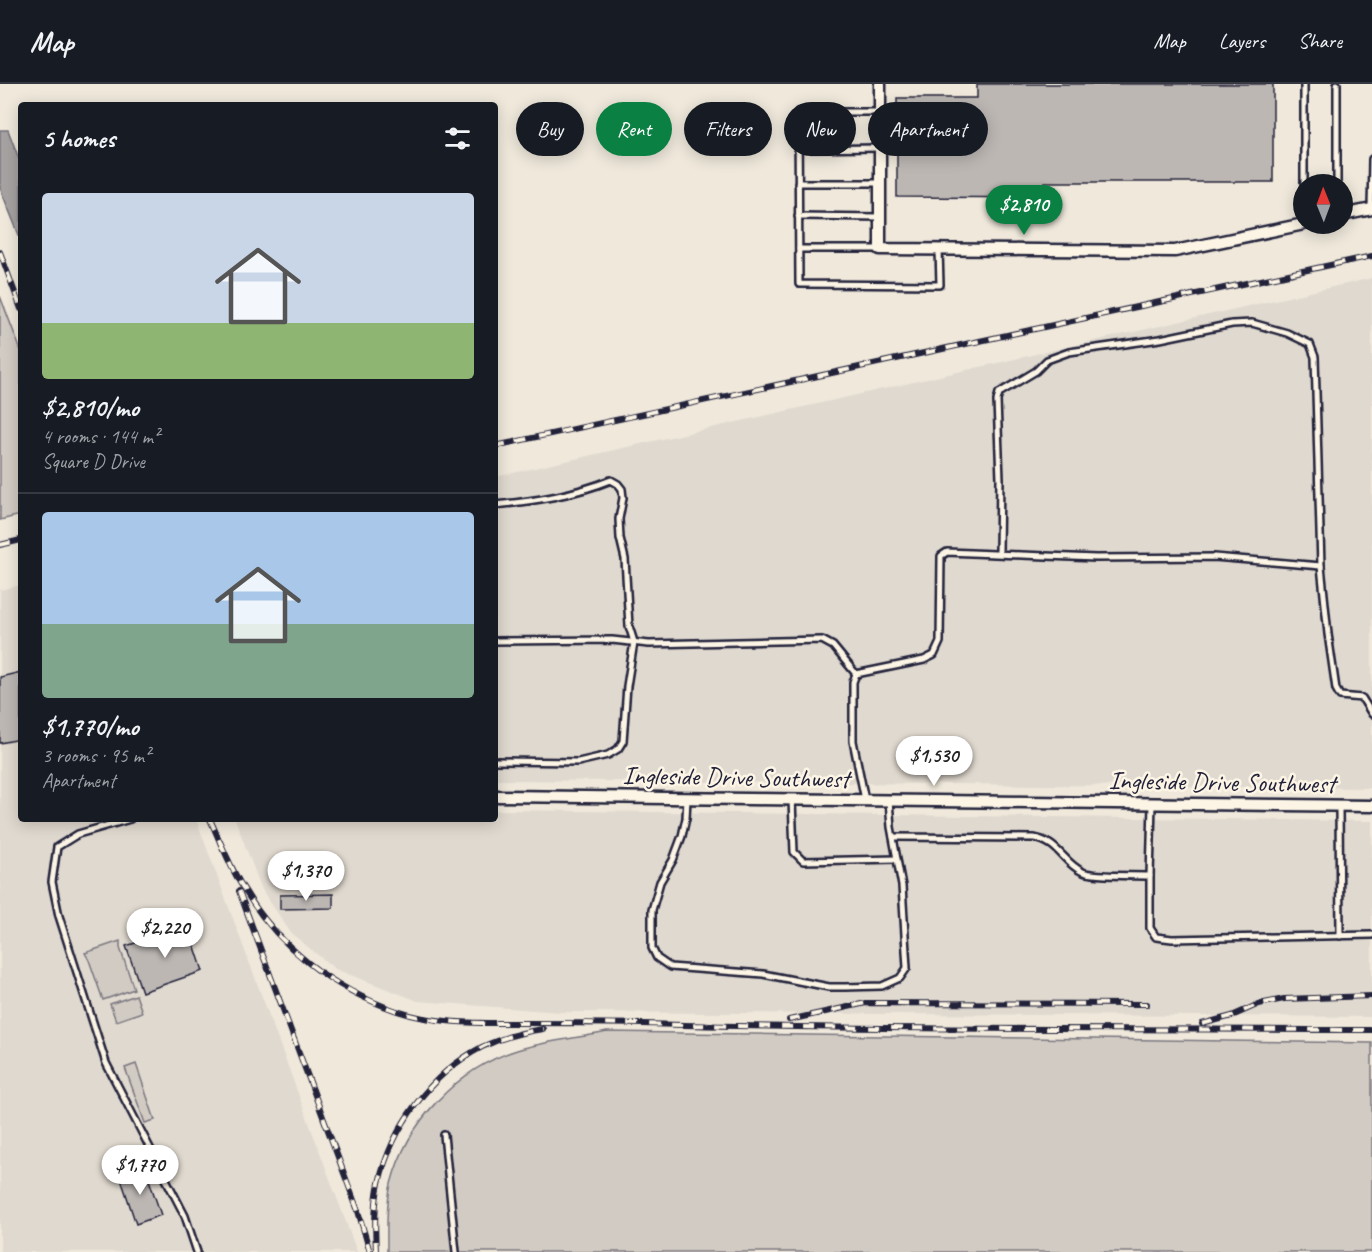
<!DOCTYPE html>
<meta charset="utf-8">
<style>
body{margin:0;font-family:Caveat,sans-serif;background:#20242c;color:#f1f3f6;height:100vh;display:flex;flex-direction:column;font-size:22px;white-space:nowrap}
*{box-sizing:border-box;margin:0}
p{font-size:20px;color:#9ea1a6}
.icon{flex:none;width:33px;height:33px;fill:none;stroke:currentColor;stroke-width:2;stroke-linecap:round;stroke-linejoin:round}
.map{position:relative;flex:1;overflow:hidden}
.sheet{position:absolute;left:18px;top:18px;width:480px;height:720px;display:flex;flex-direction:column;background:#171b24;border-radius:6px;box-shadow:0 3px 15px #0003}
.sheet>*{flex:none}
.guide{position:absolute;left:516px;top:18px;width:570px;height:54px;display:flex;gap:12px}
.needle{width:39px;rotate:359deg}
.fabs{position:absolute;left:1293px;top:90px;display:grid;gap:12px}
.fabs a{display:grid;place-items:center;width:60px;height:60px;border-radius:50%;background:#171b24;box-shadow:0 3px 15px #0003;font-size:30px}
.price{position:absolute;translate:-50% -51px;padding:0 14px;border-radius:21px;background:#fff;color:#222;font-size:20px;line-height:39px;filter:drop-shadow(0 2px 3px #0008)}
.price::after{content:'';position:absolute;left:50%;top:36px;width:18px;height:14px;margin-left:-9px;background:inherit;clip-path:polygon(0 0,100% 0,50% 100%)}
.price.selected{background:#0b8043;color:#fff}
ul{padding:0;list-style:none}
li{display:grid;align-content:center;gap:12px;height:318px;padding:0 24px}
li+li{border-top:2px solid #363941}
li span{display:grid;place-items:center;height:186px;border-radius:6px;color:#555}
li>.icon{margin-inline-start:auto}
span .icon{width:108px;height:108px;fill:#fffc;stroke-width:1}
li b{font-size:26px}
h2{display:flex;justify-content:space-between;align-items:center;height:72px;padding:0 24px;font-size:26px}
.pill{padding:0 21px;border-radius:27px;background:#171b24;box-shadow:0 3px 15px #0003;font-size:21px;line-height:54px}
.pill.selected{background:#0b8043;color:#fff}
header{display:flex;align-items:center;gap:36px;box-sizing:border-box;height:84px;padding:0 30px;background:#171b24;border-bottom:2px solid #363941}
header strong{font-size:28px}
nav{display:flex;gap:33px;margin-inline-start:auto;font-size:21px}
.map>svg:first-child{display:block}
</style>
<header>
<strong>Map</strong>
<nav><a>Map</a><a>Layers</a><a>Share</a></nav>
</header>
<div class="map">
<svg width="1372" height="1168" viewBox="0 0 1372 1168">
<rect width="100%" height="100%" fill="#efe8db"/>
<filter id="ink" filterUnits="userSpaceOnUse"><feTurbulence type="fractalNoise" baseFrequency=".0167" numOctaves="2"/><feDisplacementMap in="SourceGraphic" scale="12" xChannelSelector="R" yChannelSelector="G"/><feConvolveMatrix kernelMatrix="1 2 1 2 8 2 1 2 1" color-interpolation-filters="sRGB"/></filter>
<g filter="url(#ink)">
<g fill="#e0d9cf">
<polygon points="1372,194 1372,704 495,696 495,393"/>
<polygon points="21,501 21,735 196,735 357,1168 0,1168 0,506"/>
<polygon points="495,726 1372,737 1372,933 560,928 418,917 335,885 291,849 262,806 235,735 495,735"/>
</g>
<g fill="#d1cbc3" stroke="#7a767f" stroke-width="1.5">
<polygon points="0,212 21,267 21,431 0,436"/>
<polygon points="120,857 120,864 134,905 103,916 89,876 85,869"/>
<polygon points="136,911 142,928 116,937 110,920"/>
<path d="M607 948 1372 959V1168H387C387 1146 386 1122 391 1100 407 1038 457 985 517 966 546 957 578 954 607 948Z"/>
<polygon points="136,980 155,1036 145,1039 125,984"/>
</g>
<polygon fill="#a6a2a2" stroke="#716f79" stroke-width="1.5" points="0,46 8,46 21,80 21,156 0,104"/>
<g fill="#bcb7b3" stroke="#22223b" stroke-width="1.5">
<polygon points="977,0 1273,0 1273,98 1045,98 1045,114 897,113 897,14 977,14"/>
<polygon points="21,588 21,655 0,659 0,593"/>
<polygon points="333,810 333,824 280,825 280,811"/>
<polygon points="188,842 203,887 142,908 126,862"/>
<polygon points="145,1084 161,1131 136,1140 120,1092"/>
</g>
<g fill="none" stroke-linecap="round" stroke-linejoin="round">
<defs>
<g id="lane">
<polyline points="1304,0 1304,100"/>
<polyline points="880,28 798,28 799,200 940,201 939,165"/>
<polyline points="798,65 880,64"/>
<polyline points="798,99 880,99"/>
<polyline points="1337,100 1337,0"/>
<polyline points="1371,125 1372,75"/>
<polyline points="798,132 880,133"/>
<polyline points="799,165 880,165"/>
<path d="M495 421C535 417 574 411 611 396L618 400 622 405 623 414 619 435 620 454 625 475 629 542 634 558 627 602 623 657 618 665 608 671 578 678 495 677"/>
<polyline points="999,468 1000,395 997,317 999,309 1036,287 1047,276 1069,268 1160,255 1232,240 1252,239 1287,249 1310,260 1315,273 1321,482 1328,550 1336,605 1340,612 1362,614 1372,630"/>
<polyline points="495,557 612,556 649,560 822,556 833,562 856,590"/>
<polyline points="856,590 924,576 934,571 940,558 941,472 947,468 1096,474 1214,473 1321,482"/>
<polyline points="856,590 853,598 853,657 865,716"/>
<polyline points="687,715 686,734 682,752 673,776 660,798 652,826 652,864 657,874 670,883 763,890 829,903 845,903 882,902 900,894 907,884 902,802 891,743 889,717"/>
<polyline points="792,716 794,768 803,777 897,775"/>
<polyline points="1339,722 1340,852"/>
<polyline points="130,735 78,750 57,763 52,798 59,832 106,979 185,1132 197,1168"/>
<path d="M893 753 1034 754C1059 758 1063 779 1083 788 1094 793 1136 791 1150 792L1152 720"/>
<polyline points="1150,792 1150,844 1156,853 1172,855 1372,851"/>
<polyline points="444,1051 456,1168"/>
</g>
<g id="street">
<polyline points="880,0 880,165 1175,167 1304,140"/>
<polyline points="1342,131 1372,125"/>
<polyline points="495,712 1372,722"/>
</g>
</defs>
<use href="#lane" stroke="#22223b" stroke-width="10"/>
<use href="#street" stroke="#22223b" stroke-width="15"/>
<use href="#lane" stroke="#fcf5e5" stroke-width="5"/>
<use href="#street" stroke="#fcf5e5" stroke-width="10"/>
<defs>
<g id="rail">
<polyline points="0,168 21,225"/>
<polyline points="495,362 1372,172"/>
<polyline points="0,461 21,456"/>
<polyline points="210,735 223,765"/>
<path d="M220 758C227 772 233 788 242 802 277 862 332 905 397 927 438 941 483 939 526 939 565 939 604 939 643 940 886 946 1129 945 1372 946"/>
<polyline points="239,807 358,1127 370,1168"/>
<polyline points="789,936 866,919 1147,920"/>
<polyline points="1202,940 1232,932 1259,920 1284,915 1372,912"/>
<path d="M376 1168C375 1145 374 1122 379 1099 392 1043 430 990 482 963 501 954 522 948 543 945"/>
</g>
</defs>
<use href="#rail" stroke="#22223b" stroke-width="6"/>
<use href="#rail" stroke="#fcf5e5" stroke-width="4" stroke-dasharray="11" stroke-linecap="butt"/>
</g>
</g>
<g text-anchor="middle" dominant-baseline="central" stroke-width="5" stroke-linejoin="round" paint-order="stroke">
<g font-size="26" fill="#22223b" stroke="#fcf5e5">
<text transform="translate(736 693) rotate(1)">Ingleside Drive Southwest</text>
<text transform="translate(1222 698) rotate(1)">Ingleside Drive Southwest</text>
</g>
</g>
</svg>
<div class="fabs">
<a><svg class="needle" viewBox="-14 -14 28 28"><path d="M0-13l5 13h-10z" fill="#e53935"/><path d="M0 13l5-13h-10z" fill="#9ea1a6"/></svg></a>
</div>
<b class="price selected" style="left:1024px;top:152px">$2,810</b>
<b class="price" style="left:934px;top:703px">$1,530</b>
<b class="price" style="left:306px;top:818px">$1,370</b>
<b class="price" style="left:165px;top:875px">$2,220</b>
<b class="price" style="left:140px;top:1112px">$1,770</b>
<div class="guide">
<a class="pill">Buy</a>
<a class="pill selected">Rent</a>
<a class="pill">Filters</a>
<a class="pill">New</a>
<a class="pill">Apartment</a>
</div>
<section class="sheet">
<h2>5 homes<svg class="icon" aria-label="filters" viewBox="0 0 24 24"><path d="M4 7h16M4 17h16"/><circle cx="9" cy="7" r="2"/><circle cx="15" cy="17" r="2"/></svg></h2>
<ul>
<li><span style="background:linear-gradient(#c9d6e8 70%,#8fb573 0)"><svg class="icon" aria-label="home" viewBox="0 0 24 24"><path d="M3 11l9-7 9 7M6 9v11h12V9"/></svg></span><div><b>$2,810/mo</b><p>4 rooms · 144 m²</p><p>Square D Drive</p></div></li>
<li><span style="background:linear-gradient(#a9c7e8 60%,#7fa58c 0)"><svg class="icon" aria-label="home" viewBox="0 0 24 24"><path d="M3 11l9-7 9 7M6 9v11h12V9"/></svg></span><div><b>$1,770/mo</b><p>3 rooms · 95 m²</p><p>Apartment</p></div></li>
</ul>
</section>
</div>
